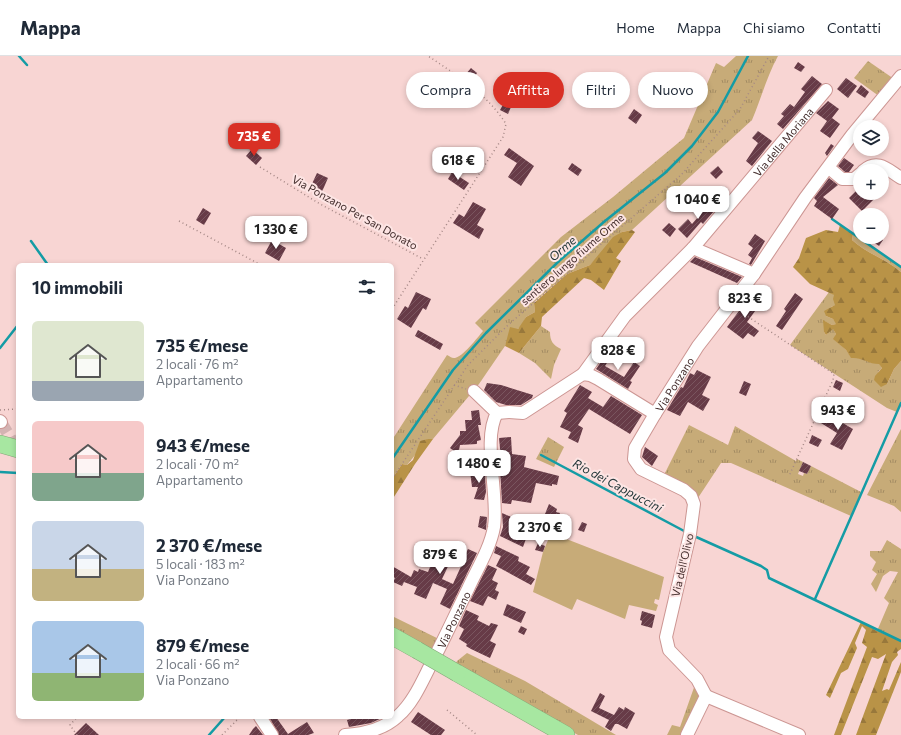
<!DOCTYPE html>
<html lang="it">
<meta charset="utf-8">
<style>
body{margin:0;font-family:Commissioner,sans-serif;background:#f6f6f7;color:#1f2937;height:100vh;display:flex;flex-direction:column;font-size:15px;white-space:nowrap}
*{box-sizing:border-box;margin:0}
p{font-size:13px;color:#747a83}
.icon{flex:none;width:22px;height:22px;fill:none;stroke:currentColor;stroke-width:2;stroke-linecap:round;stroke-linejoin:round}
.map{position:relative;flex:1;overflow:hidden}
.side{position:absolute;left:16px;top:207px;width:378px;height:456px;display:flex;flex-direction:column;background:#fff;border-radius:6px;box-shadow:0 2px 6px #0003}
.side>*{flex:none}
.guide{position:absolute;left:406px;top:16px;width:380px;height:36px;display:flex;gap:8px}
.fabs{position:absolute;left:853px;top:64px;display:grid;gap:8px}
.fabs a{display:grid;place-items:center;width:36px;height:36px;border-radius:50%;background:#fff;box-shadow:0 2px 6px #0003;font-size:20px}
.price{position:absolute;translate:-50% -34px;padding:0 9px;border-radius:8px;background:#fff;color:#222;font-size:13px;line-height:26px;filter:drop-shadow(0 1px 2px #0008)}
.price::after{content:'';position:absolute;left:50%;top:24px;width:12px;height:9px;margin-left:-6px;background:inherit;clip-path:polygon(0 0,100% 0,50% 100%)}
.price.active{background:#d93025;color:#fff}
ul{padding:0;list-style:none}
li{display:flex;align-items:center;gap:12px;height:100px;padding:0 16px}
li span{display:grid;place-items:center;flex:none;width:112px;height:80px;border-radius:6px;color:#555}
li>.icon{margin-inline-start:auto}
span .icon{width:48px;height:48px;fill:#fffc;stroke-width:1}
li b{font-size:17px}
h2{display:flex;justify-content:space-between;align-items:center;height:48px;padding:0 16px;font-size:17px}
.tag{padding:0 14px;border-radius:18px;background:#fff;box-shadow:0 2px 6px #0003;font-size:14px;line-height:36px}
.tag.active{background:#d93025;color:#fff}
header{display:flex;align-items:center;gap:24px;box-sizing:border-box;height:56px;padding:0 20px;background:#fff;border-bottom:1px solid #e0e1e3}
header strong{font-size:19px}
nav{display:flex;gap:22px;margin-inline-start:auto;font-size:14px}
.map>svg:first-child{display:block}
</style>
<header>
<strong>Mappa</strong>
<nav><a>Home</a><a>Mappa</a><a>Chi siamo</a><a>Contatti</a></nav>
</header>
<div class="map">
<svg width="901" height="679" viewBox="0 0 901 679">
<defs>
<pattern id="grass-tufts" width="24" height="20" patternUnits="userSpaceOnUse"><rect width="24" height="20" fill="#c7ab78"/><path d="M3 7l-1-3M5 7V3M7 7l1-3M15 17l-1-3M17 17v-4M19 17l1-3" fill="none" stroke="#a38c63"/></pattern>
<pattern id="forest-firs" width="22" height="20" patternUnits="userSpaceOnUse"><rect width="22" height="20" fill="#b99347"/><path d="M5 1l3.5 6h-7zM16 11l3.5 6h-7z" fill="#98783b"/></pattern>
<pattern id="building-hatch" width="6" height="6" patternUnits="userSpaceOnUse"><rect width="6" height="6" fill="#673b47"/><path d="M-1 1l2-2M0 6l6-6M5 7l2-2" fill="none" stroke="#7a565f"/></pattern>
</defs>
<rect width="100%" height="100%" fill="#f8d5d3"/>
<g fill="url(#grass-tufts)">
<path d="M736 0H778C767 20 761 43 752 64L632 174 622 176 590 209 567 218 534 246 535 256 526 261 522 269 508 282 505 290 479 328 433 383H428C420 392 414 401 407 409L402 408 392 423V384L447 299C450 300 451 302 454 302 461 303 478 281 483 275L475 267 561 181 613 141 684 82 716 7 724 11Z"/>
<polygon points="868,5 897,25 883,43 854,22"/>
<path d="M853 178 901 211V216C886 203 866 197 852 184Z"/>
<path d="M829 236 835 239 836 249 831 251 826 260 833 263 837 268 832 269 824 265V276L826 279 833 272 836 278 834 283 846 294 851 301C862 301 868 308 879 307L882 312 878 316 887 328 894 313 901 305V349L897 356 887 352 790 289Z"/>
<path d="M541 270 550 276C550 285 553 289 561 293L554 309 551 323 535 307 519 297Z"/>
<polygon points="689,369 728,389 735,370 796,405 797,403 803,406 798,418 803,420 804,417 807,418 811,410 861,436 851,460 731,407 721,407 694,448 662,423"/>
<polygon points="901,373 901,456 894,450 867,439"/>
<polygon points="548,381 564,391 554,411 536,403"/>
<polygon points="887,484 901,493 901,585 877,575 889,547 884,542 898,516 890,515 883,520 876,536 871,528 877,518 872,514 876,506 870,500 870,495 881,495"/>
<polygon points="392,560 443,585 436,599 392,574"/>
<polygon points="467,597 525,625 616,679 578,679 455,609 457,605"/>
<polygon points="697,623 706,640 687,679 667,679 672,669 680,671"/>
</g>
<g fill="url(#forest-firs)">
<path d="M840 169 853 178 852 184C866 197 886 203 901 216V305L894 313 887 328 881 331 874 324 875 320 882 312 879 308C868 308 862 301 851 302L846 294 833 283 836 278 833 273 826 279 824 276 823 264 832 269 836 268 833 263 826 260 824 255 835 249 833 243 834 239 810 228 793 211 799 202 806 182 826 174 838 176Z"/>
<polygon points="632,174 635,176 616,202 621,205 604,234 591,224 584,222 542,261 541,270 519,297 505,290 510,271 518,273 526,261 535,256 534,247 567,218 590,209 613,181 622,176"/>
<polygon points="428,383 433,383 415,408 392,444 392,423 402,408 407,409 413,404 420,385"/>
<polygon points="861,566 875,574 901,585 901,593 897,596 898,599 892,606 882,635 887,633 889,634 901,606 901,616 876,679 856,679 886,598 878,603 872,601 841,679 834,679 867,591 862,587 866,574 862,570 855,587 857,592 848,613 841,617 830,642 826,639"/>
</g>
<polygon fill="#c7ab78" points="551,477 664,521 659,544 655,543 654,547 658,549 656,555 629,549 625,563 577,543 572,554 533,536 543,496"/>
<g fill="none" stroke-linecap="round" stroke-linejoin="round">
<g stroke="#149ca5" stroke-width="2.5">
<polyline points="19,0 27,9"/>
<polyline points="832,163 901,211"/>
<polyline points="31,185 48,209"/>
<polyline points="0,292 18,269"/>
<polyline points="541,399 686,476"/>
<polyline points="392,403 453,314 486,277 559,205 605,165 665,117 692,90 718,56 748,0"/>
<polyline points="0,416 18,417"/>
<polyline points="694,480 761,510 767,514 769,522 901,585"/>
<polyline points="815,543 901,347"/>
<polyline points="209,679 225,661"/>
</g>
</g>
<g fill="url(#building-hatch)" fill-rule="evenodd">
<polygon points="798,6 805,11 801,16 794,12"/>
<polygon points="471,12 477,17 472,24 465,19"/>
<polygon points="812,20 822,28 783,73 777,68 784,60 781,58 790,48 794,51 805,36 801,33"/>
<polygon points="846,22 857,30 848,42 837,33"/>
<polygon points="861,29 869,36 865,42 856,36"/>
<polygon points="828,45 839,53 832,62 840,68 830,82 820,75 827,65 816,57"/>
<polygon points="504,47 511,51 508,58 500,54"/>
<polygon points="634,53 642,59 636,68 628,62"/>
<polygon points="758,75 772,85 752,110 746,105 758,87 752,82"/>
<polygon points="831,88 834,90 827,100 825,97"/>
<polygon points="509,92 534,110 521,130 508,121 517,107 504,99"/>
<polygon points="252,93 262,102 256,109 246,100"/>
<polygon points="844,102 854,109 849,116 845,116 838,110"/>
<polygon points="572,107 582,114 578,120 568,113"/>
<polygon points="718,110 723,116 716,123 710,117"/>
<polygon points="452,116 469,127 464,134 448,123"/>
<polygon points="317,117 328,122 321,138 310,132"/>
<polygon points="829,122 838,129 823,141 839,153 832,163 814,150 817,145 814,142"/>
<polygon points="860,131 860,137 869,137 875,142 862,155 849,142"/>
<polygon points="713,144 719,149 703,168 701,166 687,182 678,173 688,163 692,168"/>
<polygon points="473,146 486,153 477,169 484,173 479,183 453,167 459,158 464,161"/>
<polygon points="203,152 211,157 204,169 196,164"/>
<polygon points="669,167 676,173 670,181 662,174"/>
<polygon points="755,178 765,185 751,209 749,208 752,202 748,199 753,192 748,188"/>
<polygon points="866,181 878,181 883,184 879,190"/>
<polygon points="272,184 286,192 279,205 265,197"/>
<polygon points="695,201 742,221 737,227 690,206"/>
<polygon points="416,236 431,243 426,254 423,252 411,272 397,263 405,250 408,252"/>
<polygon points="795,237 803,243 782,274 776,270 786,255 784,253"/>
<polygon points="751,239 761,247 747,266 759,275 754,281 748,277 743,283 727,271"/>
<polygon points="418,274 443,288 440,294 415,280"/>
<polygon points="614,288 617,291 605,310 624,321 634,306 640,310 630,325 632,326 628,333 596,313"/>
<polygon points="697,314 711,321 702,339 710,343 703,355 688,346 680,360 667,354 681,331 683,332 690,317 694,319"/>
<polygon points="836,324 843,327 840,335 833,331"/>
<polygon points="744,325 751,328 746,340 739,337"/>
<polygon points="487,327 501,329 533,339 532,342 521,349 506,349 496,346 484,334"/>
<polygon points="580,329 592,336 588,342 603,351 611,340 642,359 630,378 589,353 578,369 583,372 578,387 568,382 571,376 560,371 567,357 564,355"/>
<polygon points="479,354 481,369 478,369 481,384 477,385 477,388 460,389 459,394 454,395 450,392 460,379 460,375 466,375 465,364 472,364 471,355"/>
<polygon points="827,358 853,373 842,394 830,388 837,377 821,367"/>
<polygon points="812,379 822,384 818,391 809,387"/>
<polygon points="511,381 512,398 526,400 524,411 559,420 557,429 552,428 552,430 536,427 531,447 512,444 511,448 502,447 500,413 502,413 499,382"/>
<polygon points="645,391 658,400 652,410 642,401"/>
<polygon points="803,406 811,410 807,418 799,415"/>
<polygon points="480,414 481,419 485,419 486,436 484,444 474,443 478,431 472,431 470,415"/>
<polygon points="549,448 557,453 556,456 560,457 555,469 550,466 549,468 543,463"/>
<polygon points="502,457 528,468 523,478 527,480 523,491 500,480 503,471"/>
<polygon points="480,460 487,461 486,474 478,471"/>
<polygon points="582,466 587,468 584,476 578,474"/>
<polygon points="538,487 545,490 543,496 535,494"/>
<polygon points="496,490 519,501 518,505 530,511 526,518 535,523 531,529 496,510 501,500 494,497"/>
<path d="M445 491 465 499 468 493 477 497 450 553 440 548 447 533 433 527 426 543 414 538 417 531 404 526 402 530 393 526 395 522 392 520V510L411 521 414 514 418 516 419 513 428 516 434 501 440 504ZM452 502 463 506 453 528 442 523Z"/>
<polygon points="488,509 497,513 492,524 498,527 495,534 499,536 496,544 488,540 483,550 470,545"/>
<polygon points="507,548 526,556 521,567 503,559"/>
<polygon points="466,554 479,560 477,564 489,570 491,567 498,569 490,585 496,588 490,602 471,593 466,590 467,588 459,583 464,573 459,570"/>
<polygon points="642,555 655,559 652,572 641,569 642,565 640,564"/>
<polygon points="521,570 527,573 524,579 518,576"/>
<polygon points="600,637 605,640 599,652 614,659 619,651 624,654 625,651 635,657 627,673 618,668 615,668 611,675 605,671 609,664 591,655"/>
<polygon points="418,656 445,674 441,679 431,679 411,666"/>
<polygon points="269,661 276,661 288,678 307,666 314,677 308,679 279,679"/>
<polygon points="359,661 384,661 371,667 349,671 347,664"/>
<polygon points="86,667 99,679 74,679"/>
<polygon points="256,670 263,679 249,679 253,673"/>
</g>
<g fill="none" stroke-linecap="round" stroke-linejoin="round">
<polyline stroke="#d4b3b2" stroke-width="12" stroke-dasharray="12 6" stroke-linecap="butt" points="1,366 18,395"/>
<defs>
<g id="minor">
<polyline points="829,112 842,123 854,123 860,118"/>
<path d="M863 115C878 102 888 114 901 122"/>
<polyline points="693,192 754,218"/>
<path id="s1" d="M583 318 625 260 693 192 826 34"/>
<path id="s2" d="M497 357 509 356 523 357 583 318 590 319 598 323 655 358 698 290 754 218 805 142 852 79 901 20"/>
<polyline points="655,358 635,392 634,403 641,413 684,434 691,440 694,448 690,478 666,581 669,594 697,623 706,640 687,679"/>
<polyline points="0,365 1,366"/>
<polyline points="706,640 799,679"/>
<polyline points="260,661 272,679"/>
<path id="s3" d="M345 679C363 678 384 673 398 660 412 648 421 628 429 612 443 586 455 559 468 533 477 513 490 493 494 471 499 439 482 383 497 357L474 335"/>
</g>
<g id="highway">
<polyline points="0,388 18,393"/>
<polyline points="392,580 417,594"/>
<polyline points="457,617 566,679"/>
</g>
</defs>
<use href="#minor" stroke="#cc9693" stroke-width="14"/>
<use href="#highway" stroke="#84a678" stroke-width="18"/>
<g stroke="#a48785" stroke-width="1.5" stroke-dasharray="1 3" stroke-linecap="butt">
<polyline points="260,111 320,148 423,203"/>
<polyline points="179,165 261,209"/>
<path d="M392 253 503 81 506 68C488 39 457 19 428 0"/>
<polyline points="738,254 834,318 833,324 789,420"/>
<polyline points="454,329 466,333"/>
<polyline points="0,354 18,353"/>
<polyline points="392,423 468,309 508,269 681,119 740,53 769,0"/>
<polyline points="447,654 477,679"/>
<polyline points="77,679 70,669 77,661"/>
<polyline points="222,679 240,661"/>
</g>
<use href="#minor" stroke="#fff" stroke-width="12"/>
<use href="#highway" stroke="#a7e7a1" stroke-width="17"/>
<defs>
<polyline id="highway-bridge" points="417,594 457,617"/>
</defs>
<use href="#highway-bridge" stroke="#84a678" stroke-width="18" stroke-linecap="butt"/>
<use href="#highway-bridge" stroke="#a7e7a1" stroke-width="17"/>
</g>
<g text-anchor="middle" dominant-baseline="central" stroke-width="4" stroke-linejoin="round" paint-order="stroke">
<g font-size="11" fill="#432d2c" stroke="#fde5e4">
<text stroke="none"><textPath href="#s1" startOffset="307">Via della Moriana</textPath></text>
<text transform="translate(355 156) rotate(29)">Via Ponzano Per San Donato</text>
<text transform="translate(572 203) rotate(-41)">sentiero lungo fiume Orme</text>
<text stroke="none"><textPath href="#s2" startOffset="216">Via Ponzano</textPath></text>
<text transform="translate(682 509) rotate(-77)">Via dell'Olivo</text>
<text stroke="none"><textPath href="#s3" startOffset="169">Via Ponzano</textPath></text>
</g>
<g font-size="12" font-style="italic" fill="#1c3133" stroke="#fde5e4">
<text transform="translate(562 192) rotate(-41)">Orme</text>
<text transform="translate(618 429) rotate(28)">Rio dei Cappuccini</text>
</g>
</g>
</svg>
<div class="fabs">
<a><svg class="icon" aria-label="layers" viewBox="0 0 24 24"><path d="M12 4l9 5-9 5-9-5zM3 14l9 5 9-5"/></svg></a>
<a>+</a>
<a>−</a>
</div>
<b class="price active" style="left:254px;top:101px">735 €</b>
<b class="price" style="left:458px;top:125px">618 €</b>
<b class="price" style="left:698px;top:164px">1 040 €</b>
<b class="price" style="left:276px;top:194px">1 330 €</b>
<b class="price" style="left:745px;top:263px">823 €</b>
<b class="price" style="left:618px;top:315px">828 €</b>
<b class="price" style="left:838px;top:375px">943 €</b>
<b class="price" style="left:479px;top:428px">1 480 €</b>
<b class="price" style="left:540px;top:492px">2 370 €</b>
<b class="price" style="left:440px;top:519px">879 €</b>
<div class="guide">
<a class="tag">Compra</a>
<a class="tag active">Affitta</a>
<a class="tag">Filtri</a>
<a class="tag">Nuovo</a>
</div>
<section class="side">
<h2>10 immobili<svg class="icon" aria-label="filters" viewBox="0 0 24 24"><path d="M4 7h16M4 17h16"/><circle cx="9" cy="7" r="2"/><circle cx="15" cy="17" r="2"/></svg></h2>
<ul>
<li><span style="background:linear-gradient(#dfe7d0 75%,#9aa5b1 0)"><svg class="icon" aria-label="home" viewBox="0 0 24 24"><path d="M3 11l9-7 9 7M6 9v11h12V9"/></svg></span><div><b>735 €/mese</b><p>2 locali · 76 m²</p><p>Appartamento</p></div></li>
<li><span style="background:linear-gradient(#f6c9c9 65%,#7fa58c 0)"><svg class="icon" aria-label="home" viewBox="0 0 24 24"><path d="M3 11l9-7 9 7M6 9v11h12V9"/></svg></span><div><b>943 €/mese</b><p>2 locali · 70 m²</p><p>Appartamento</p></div></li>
<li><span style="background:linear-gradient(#c9d6e8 60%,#c2b280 0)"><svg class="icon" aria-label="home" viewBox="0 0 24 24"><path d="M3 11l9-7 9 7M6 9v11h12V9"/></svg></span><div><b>2 370 €/mese</b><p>5 locali · 183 m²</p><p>Via Ponzano</p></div></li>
<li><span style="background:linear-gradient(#a9c7e8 65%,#8fb573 0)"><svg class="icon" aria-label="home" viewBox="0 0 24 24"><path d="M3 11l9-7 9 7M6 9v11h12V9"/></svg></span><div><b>879 €/mese</b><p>2 locali · 66 m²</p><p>Via Ponzano</p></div></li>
</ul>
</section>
</div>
